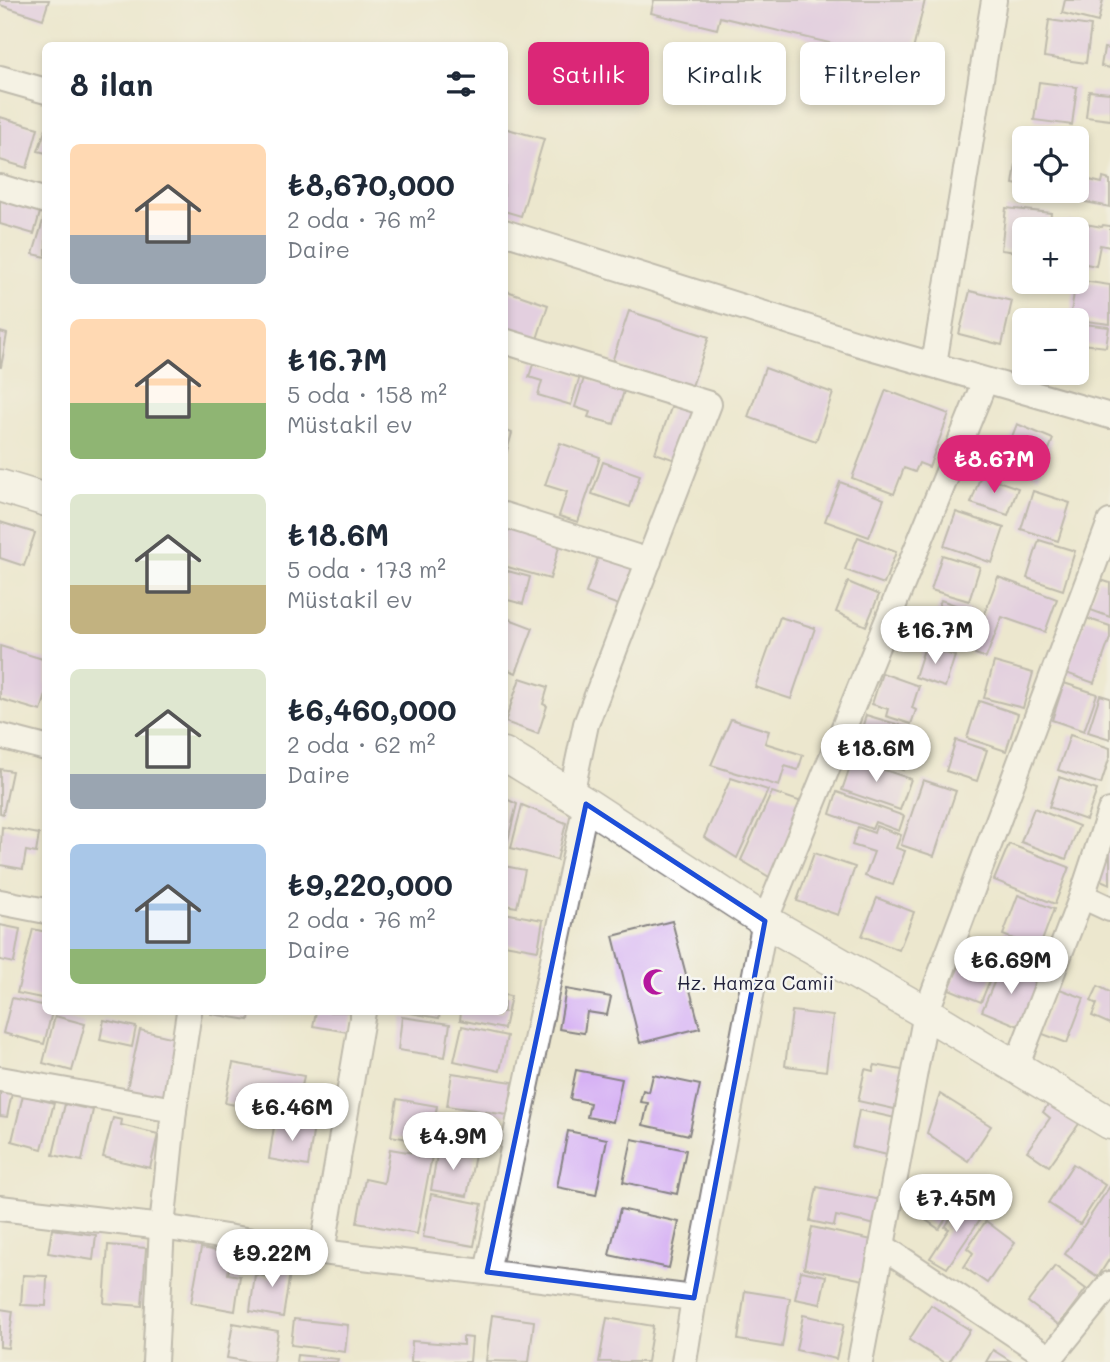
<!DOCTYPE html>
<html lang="tr">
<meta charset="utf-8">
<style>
body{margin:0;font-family:Mali,sans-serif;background:#f6f6f7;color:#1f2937;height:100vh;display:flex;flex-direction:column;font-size:26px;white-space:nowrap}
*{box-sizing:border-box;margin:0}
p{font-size:23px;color:#747a83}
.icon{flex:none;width:38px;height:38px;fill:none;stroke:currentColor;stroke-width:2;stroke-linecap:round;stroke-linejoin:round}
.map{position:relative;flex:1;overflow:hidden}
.details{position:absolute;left:42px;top:42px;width:466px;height:973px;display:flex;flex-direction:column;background:#fff;border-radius:10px;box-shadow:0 4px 10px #0003}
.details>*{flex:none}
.guide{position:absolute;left:528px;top:42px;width:476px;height:63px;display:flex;gap:14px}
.tools{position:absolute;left:1012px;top:126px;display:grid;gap:14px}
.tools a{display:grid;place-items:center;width:77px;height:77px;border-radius:10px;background:#fff;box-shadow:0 4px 10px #0003;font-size:35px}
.price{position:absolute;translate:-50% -60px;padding:0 16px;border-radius:24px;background:#fff;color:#222;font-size:23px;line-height:46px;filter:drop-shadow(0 2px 4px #0008)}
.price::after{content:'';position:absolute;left:50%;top:42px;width:21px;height:16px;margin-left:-10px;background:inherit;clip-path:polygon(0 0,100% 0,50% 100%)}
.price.on{background:#db2777;color:#fff}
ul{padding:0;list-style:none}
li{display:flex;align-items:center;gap:21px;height:175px;padding:0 28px}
li span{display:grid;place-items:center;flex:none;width:196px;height:140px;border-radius:10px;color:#555}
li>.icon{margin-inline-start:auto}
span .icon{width:84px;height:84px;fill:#fffc;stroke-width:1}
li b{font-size:30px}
h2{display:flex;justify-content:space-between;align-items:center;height:84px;padding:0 28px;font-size:30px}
.tag{padding:0 24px;border-radius:10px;background:#fff;box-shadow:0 4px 10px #0003;font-size:24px;line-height:63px}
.tag.on{background:#db2777;color:#fff}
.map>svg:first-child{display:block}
</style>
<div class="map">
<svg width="1110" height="1362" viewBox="0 0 1110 1362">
<rect width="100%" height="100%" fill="#f6f6f2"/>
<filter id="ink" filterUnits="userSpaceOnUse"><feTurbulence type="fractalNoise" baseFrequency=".0143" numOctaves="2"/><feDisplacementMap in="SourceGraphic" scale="14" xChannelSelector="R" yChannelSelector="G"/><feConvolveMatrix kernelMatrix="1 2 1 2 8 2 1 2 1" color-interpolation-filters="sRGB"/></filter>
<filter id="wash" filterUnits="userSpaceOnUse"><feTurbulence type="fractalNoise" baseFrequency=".00686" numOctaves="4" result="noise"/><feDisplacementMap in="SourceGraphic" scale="28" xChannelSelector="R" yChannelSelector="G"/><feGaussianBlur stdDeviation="1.57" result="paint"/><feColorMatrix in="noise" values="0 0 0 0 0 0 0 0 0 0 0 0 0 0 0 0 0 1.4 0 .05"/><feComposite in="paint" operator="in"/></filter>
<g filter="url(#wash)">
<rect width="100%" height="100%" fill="#ece7ce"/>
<g id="blocks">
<g fill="#d7b2f4">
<polygon points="0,0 49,0 43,19 0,5"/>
<polygon points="654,0 925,0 907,75 843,60 846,47 720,17 717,29 651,13"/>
<polygon points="1065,0 1103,0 1098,22 1062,13"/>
<polygon points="1049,20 1091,26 1086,63 1044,57"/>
<polygon points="1104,48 1110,49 1110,68 1101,66"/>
<polygon points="1039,82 1077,87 1072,125 1034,120"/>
<polygon points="1089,91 1110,93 1110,120 1086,117"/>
<polygon points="0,117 38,128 27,168 0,160"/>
<polygon points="46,128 46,153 38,151"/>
<polygon points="504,128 544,139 521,216 504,211"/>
<polygon points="1019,145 1024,146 1024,186 1013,184"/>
<polygon points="1081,178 1102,183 1103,178 1110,180 1110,207 1076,200"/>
<polygon points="0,197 41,209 34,234 0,224"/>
<polygon points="1006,208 1051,213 1049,229 1024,229 1024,253 1001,250"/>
<polygon points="45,214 46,214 46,257 33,254"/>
<polygon points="1068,221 1102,227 1103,225 1110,226 1110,247 1100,245 1096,266 1076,262 1076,229 1066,229"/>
<polygon points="1076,280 1110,285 1110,324 1070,319"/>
<polygon points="504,290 548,305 537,339 504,328"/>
<polygon points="970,291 1012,301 1002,345 959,334"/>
<polygon points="629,311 709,337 691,389 612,362"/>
<polygon points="1076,323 1109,327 1106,347 1082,344 1080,360 1076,359"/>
<polygon points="0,332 7,334 1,367 0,367"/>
<polygon points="534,361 580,376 571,405 538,395 542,381 529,377"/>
<polygon points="765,368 833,393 816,441 748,417"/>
<polygon points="584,378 624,391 614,424 588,417 590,412 575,407"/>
<polygon points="886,390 949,414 929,467 919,463 915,472 904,468 894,494 852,478"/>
<polygon points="672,405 698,414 681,462 655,453"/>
<polygon points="1017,424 1053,439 1039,476 1002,462"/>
<polygon points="504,430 512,433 505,458 504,458"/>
<polygon points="560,443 600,457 578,522 559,516 567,492 545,485"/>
<polygon points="603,462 640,475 630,507 592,494"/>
<polygon points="981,475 1018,488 1008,515 971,503"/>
<polygon points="840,482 884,499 869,537 825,521"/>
<polygon points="1033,491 1070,503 1058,541 1021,529"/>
<polygon points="956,512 1004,528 992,563 944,546"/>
<polygon points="0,522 35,533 24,566 0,558"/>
<polygon points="504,527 560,543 550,579 504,566"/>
<polygon points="858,537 896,552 884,584 845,570"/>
<polygon points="1039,540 1075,551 1063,590 1027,578"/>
<polygon points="599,555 637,568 624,607 586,593"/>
<polygon points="942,555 980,567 969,601 931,590"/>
<polygon points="504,570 530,577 523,604 504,599"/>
<polygon points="998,577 1057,599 1045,632 1002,617 986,658 970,652"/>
<polygon points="1098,579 1110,583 1110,617 1088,609"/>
<polygon points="848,582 879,595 866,626 836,612"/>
<polygon points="941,600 975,612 962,650 927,638"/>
<polygon points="504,617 533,628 516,673 504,668"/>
<polygon points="780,617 815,628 791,699 755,687"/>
<polygon points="1086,618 1110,626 1110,638 1094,683 1066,673"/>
<polygon points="0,646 46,660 46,695 41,711 0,699"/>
<polygon points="925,646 955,656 945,687 915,677"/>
<polygon points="994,662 1033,673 1023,708 984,698"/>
<polygon points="882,673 919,686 912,708 916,710 911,724 886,716 888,709 872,704"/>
<polygon points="520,678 548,687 543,704 547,706 538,734 505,722"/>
<polygon points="1064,683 1097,694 1084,731 1052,720"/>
<polygon points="1100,695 1110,698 1110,739 1088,732"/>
<polygon points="979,701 1018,714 1006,751 967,738"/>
<polygon points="866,715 916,730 903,770 854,755"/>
<polygon points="731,719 769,731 765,743 803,755 798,770 785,766 779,786 711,765"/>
<polygon points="1070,735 1110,748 1110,756 1101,784 1058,770"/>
<polygon points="956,740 987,750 977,781 946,771"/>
<polygon points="853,759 911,779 900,810 842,790"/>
<polygon points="0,769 12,771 3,814 0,813"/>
<polygon points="1059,777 1097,790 1086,820 1049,807"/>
<polygon points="731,778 768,790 737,858 704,837"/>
<polygon points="923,780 956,791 934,856 901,845"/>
<polygon points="772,792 802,802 771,878 741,860"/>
<polygon points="837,792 904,816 899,831 875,822 872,829 830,814"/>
<polygon points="504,798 517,804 505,852 504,852"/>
<polygon points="522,805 566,823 557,860 511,848"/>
<polygon points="1034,808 1079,826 1066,859 1021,842"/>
<polygon points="876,826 901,835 896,848 905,851 893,885 865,876 874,852 852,845 858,827 874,833"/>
<polygon points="2,827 39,834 36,853 26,851 23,869 0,865"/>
<polygon points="1110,835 1110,884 1093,877"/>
<polygon points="1009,844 1069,867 1055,904 994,880"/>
<polygon points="814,853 855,867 838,915 797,901"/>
<polygon points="504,866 525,870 517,907 504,905"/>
<polygon points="1018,895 1054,909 1039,949 1003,935"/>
<polygon points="877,898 914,912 899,950 862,936"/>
<polygon points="504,913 543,920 538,950 504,944"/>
<polygon points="672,921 700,1028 640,1043 613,936"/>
<polygon points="0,925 20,929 14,963 0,960"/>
<polygon points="33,929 46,932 46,999 17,993"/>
<polygon points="966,950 997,963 981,1002 949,989"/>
<polygon points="1001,966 1040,982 1021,1027 982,1011"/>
<polygon points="1098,986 1110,992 1110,1024 1092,1016 1097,1004 1091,1001"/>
<polygon points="1057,988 1084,998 1067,1043 1040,1033"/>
<polygon points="566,989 611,997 607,1015 587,1012 584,1033 559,1029"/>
<polygon points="504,995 511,996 504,1029 460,1020 461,1012 504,1012"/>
<polygon points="12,998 46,1006 46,1012 52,1012 44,1044 3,1033"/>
<polygon points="792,1011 833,1016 826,1071 785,1066"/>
<polygon points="211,1012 250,1012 249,1020 211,1014"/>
<polygon points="316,1012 352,1012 348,1032 313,1026"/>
<polygon points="405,1012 440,1012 439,1018"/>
<polygon points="55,1016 85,1024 72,1071 43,1063"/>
<polygon points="402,1017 450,1024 445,1057 398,1050"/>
<polygon points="104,1020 136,1027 132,1047 100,1040"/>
<polygon points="462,1026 507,1036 500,1071 454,1061"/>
<polygon points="140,1030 179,1039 166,1102 126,1093"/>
<polygon points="233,1063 304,1076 296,1117 225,1103"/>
<polygon points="875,1065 907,1071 899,1110 858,1101 865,1069 873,1071"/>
<polygon points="576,1070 622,1079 613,1122 587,1117 590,1103 570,1099"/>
<polygon points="452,1073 513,1082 508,1115 447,1106"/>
<polygon points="653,1075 700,1085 689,1135 643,1125 648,1103 640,1102 643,1090 649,1092"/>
<polygon points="0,1091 12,1093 7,1117 0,1116"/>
<polygon points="940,1094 991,1126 968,1161 927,1133"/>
<polygon points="23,1095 54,1103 42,1149 12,1141"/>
<polygon points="397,1099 437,1106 430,1143 391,1136"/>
<polygon points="1051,1100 1081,1121 1049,1166 1027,1151 1050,1118 1043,1112"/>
<polygon points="65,1104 93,1110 82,1161 53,1155"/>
<polygon points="859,1110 900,1119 892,1156 852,1147"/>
<polygon points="113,1118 122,1120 121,1125 158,1134 150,1168 103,1157"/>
<polygon points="275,1120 314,1126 308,1166 269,1159"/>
<polygon points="568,1131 607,1139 596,1195 557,1187"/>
<polygon points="632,1139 686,1150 677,1194 623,1182"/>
<polygon points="390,1149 432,1156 417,1234 357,1223 365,1179 384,1183"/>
<polygon points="438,1149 475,1155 467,1196 431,1190"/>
<polygon points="1073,1164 1105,1185 1080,1224 1048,1203"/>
<polygon points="934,1181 960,1198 939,1229 914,1212"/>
<polygon points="1110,1186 1110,1258 1098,1277 1065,1254"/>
<polygon points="817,1187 881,1200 876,1225 836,1216 834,1226 810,1221"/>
<polygon points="431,1194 482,1204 474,1246 423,1237"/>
<polygon points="962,1201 983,1215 947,1268 930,1258 949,1229 945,1227"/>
<polygon points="620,1209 679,1222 669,1268 609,1255"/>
<polygon points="986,1221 1015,1243 987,1283 964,1267 973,1253 967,1248"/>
<polygon points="812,1227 872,1240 864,1280 804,1268"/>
<polygon points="52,1229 96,1235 93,1260 48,1253"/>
<polygon points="108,1245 146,1248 142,1306 104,1303"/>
<polygon points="201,1248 231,1254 228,1274 240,1276 235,1311 191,1303"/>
<polygon points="273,1257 292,1260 283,1317 250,1311 255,1275 270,1277"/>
<polygon points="1055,1266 1086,1289 1059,1325 1028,1302"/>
<polygon points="801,1271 826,1276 820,1304 795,1299"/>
<polygon points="23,1275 47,1276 46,1306 21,1305"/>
<polygon points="745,1291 790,1298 782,1347 738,1340"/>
<polygon points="931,1305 970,1330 949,1362 944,1362 909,1340"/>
<polygon points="0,1309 13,1311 8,1348 0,1347"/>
<polygon points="492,1315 534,1321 529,1362 486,1361"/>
<polygon points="803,1315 844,1324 836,1359 796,1350"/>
<polygon points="607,1318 653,1326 647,1362 599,1362"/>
<polygon points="294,1319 348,1325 345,1352 291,1345"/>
<polygon points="233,1323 278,1331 273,1362 250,1362 227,1358"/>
<polygon points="463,1337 472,1338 470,1362 411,1362 412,1341 463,1345"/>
<polygon points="993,1350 1012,1362 986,1362"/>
<polygon points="297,1355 338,1359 337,1362 296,1362"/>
</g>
</g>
</g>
<g filter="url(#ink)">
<use href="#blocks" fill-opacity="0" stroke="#878484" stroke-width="2"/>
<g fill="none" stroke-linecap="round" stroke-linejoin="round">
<defs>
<g id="minor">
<polyline points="0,78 46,91"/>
<polyline points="0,187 46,201"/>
<polyline points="504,232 860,344 1110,416"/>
<polyline points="504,341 709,404 586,724 571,795"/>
<polyline points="934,364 994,0"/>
<polyline points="504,515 649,561"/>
<polyline points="0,736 46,748"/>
<polyline points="1082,896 1110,909"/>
<polyline points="0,902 46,911"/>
<polyline points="1016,1067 1082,896 1110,811"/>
<polyline points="0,1079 174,1110"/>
<polyline points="0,1208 162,1227 322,1252 694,1298"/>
<polyline points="882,1246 1050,1358"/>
<polyline points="322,1252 363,1012"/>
<polyline points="487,1272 586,804"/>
<polyline points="155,1362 162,1227 174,1110 189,1012"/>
<polyline points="684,1362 694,1298 765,921 985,381"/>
<polyline points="860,1362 926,1013 1110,522"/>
<polyline points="1047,1362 1110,1284"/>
</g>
<g id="tertiary">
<polyline points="0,486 46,500"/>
<polyline points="504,754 586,804 765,921 926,1013 1110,1123"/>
</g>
</defs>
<use href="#minor" stroke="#878484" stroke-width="28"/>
<use href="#tertiary" stroke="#878484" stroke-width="35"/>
<use href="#minor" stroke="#fff" stroke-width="24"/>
<use href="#tertiary" stroke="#fff" stroke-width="32"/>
</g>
</g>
<path d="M0 0H1110V1362H0ZM586 804 765 921 694 1298 487 1272Z" fill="#ece7ce" fill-opacity=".55" fill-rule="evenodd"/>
<path fill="none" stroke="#1d4ed8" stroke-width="5" stroke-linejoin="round" d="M586 804 765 921 694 1298 487 1272Z"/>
<defs>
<symbol id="mosque-bare" viewBox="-9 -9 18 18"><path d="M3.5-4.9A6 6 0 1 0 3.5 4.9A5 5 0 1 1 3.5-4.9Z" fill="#b5179e" stroke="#f6f6f2" stroke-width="2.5" paint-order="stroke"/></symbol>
</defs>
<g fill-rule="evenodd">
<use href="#mosque-bare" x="637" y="963" width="38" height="38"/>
</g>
<g text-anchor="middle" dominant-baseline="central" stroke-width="5" stroke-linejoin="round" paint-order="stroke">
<g font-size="19" fill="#22223b" stroke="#f6f6f2" text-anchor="start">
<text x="677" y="982">Hz. Hamza Camii</text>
</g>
</g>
</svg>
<div class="tools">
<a><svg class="icon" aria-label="locate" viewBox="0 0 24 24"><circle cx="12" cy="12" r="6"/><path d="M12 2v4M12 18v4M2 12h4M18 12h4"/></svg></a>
<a>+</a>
<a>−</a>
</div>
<b class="price on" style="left:994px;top:495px">₺8.67M</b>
<b class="price" style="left:935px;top:666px">₺16.7M</b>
<b class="price" style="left:876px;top:784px">₺18.6M</b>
<b class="price" style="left:1011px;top:996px">₺6.69M</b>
<b class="price" style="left:292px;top:1143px">₺6.46M</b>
<b class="price" style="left:453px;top:1172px">₺4.9M</b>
<b class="price" style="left:956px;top:1234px">₺7.45M</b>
<b class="price" style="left:272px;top:1289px">₺9.22M</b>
<div class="guide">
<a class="tag on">Satılık</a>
<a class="tag">Kiralık</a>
<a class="tag">Filtreler</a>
</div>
<section class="details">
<h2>8 ilan<svg class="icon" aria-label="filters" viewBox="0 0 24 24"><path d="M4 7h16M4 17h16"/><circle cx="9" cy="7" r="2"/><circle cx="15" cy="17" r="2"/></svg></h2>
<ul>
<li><span style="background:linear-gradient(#ffd9b3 65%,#9aa5b1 0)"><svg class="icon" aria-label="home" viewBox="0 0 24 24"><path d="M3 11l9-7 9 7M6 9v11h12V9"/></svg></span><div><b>₺8,670,000</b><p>2 oda · 76 m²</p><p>Daire</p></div></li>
<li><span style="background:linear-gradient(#ffd9b3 60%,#8fb573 0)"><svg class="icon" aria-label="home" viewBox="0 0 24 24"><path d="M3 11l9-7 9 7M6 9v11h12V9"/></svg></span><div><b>₺16.7M</b><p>5 oda · 158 m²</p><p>Müstakil ev</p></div></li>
<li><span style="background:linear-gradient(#dfe7d0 65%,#c2b280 0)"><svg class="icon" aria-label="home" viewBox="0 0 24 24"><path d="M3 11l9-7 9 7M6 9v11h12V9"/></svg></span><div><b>₺18.6M</b><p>5 oda · 173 m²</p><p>Müstakil ev</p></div></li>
<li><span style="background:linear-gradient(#dfe7d0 75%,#9aa5b1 0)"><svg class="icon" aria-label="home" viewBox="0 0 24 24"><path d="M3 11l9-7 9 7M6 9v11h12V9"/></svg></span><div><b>₺6,460,000</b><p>2 oda · 62 m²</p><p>Daire</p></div></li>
<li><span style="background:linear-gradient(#a9c7e8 75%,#8fb573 0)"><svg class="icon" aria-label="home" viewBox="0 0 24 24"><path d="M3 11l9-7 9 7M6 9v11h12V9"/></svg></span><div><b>₺9,220,000</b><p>2 oda · 76 m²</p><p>Daire</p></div></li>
</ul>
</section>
</div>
